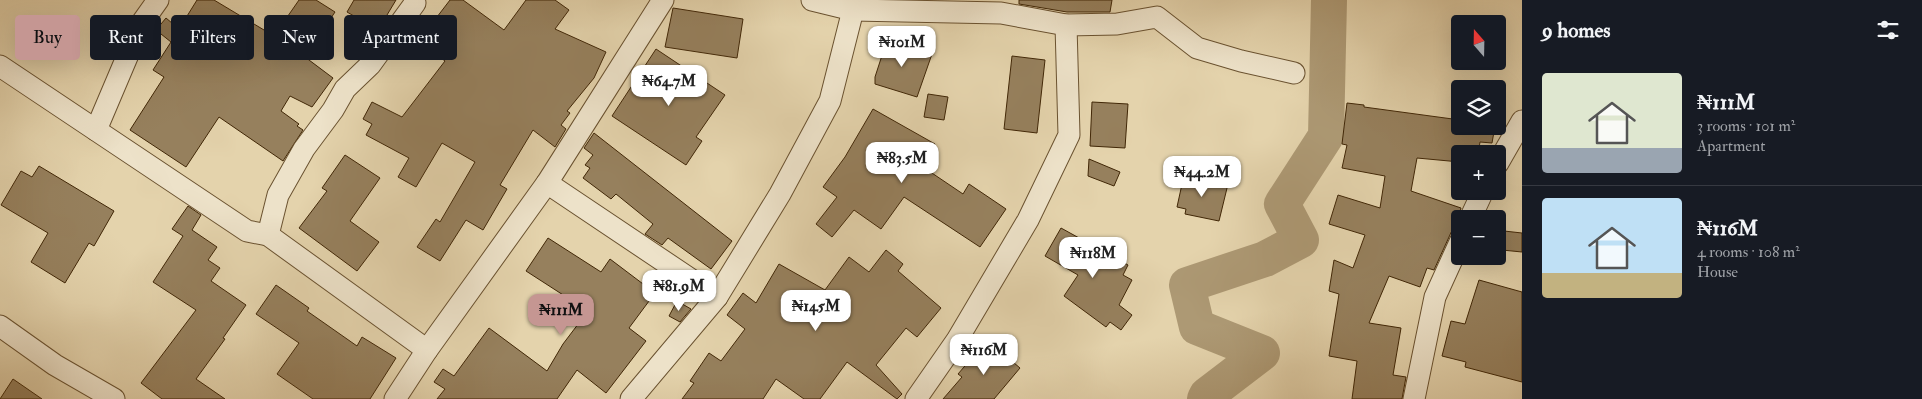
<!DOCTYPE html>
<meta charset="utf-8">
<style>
body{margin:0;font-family:"IM FELL Double Pica",serif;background:#20242c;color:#f1f3f6;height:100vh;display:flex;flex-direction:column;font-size:19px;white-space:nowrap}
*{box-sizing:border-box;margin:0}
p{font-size:16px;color:#9ea1a6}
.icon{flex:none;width:28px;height:28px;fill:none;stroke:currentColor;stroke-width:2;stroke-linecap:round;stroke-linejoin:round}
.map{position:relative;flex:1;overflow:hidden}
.panel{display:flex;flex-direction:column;background:#171b24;width:400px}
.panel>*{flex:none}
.top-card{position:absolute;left:15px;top:15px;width:475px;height:45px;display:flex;gap:10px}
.needle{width:32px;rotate:340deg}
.buttons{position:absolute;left:1451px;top:15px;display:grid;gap:10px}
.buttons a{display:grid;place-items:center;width:55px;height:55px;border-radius:5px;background:#171b24;box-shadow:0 5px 20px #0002;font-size:25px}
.price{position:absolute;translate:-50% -42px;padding:0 11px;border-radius:10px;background:#fff;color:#222;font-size:16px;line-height:32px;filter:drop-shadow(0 1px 2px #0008)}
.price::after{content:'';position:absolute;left:50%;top:30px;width:15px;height:11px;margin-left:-8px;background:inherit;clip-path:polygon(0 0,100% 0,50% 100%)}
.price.active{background:#c59692;color:#111}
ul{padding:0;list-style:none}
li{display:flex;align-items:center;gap:15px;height:125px;padding:0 20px}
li+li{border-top:1px solid #363941}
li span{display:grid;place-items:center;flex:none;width:140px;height:100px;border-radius:5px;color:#555}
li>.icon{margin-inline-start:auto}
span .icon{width:60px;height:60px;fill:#fffc;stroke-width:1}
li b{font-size:21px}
h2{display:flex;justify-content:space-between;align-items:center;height:60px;padding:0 20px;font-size:21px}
.pill{padding:0 18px;border-radius:5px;background:#171b24;box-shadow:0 5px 20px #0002;font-size:18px;line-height:45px}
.pill.active{background:#c59692;color:#111}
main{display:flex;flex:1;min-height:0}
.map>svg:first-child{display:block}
</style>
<main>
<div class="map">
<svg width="1522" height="399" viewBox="0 0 1522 399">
<rect width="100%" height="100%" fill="#e4d3ac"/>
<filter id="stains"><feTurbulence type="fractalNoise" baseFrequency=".004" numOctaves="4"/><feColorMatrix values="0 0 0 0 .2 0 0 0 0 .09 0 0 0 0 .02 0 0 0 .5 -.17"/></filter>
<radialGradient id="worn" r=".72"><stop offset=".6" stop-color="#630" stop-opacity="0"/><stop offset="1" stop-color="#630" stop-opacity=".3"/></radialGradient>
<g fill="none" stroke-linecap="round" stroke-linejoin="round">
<polyline stroke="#ad9974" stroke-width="36" points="1205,399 1207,395 1262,353 1197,327 1187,285 1265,259 1301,240 1282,204 1326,136 1329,0"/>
</g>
<g fill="#96805d" stroke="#412707">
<polygon points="197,0 214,0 274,36 299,0 316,0 335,12 305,57 333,78 312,107 290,96 281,111 299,124 297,126 303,130 283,161 219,117 186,167 130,130 164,77 153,70 171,42 156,30 166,18 179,29"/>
<polygon points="354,0 396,0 378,30 347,12"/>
<polygon points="450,0 463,0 504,30 526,0 555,0 569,10 555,29 606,52 594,78 567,111 570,113 561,125 566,129 555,147 533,130 500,185 507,189 483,230 466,220 440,261 417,247 436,219 440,222 475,162 442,143 416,187 398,177 409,158 366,135 372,124 363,119 372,102 402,117 445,61 428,48 436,37 427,30"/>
<polygon points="1019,0 1112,0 1110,12 1067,12 1019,4"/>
<polygon points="673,8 743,19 737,58 665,47"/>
<polygon points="887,40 932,54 917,97 875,84 875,77"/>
<polygon points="656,49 725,95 696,137 702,141 686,165 612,116"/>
<polygon points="1012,56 1045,60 1037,133 1004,129"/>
<polygon points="928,94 948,97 944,120 924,117"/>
<polygon points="1092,102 1128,104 1125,148 1090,146"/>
<polygon points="1347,103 1364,105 1364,107 1460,120 1460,126 1495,126 1492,143 1480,142 1478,154 1460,154 1460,162 1417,158 1411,191 1461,208 1458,220 1460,228 1454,226 1434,270 1427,268 1420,287 1389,276 1369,323 1401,328 1393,375 1406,377 1402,399 1352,399 1357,361 1329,356 1339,294 1329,291 1334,260 1353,268 1365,235 1329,224 1338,195 1380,208 1385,176 1342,168 1347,145 1342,144"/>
<polygon points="873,109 935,144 923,167 963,194 969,184 1006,209 980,247 904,197 881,229 854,210 832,237 816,224 837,197 823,187 845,157"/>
<polygon points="594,133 732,241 711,269 668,238 662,245 645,234 653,224 616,194 611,199 583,178 590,168 585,165 593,155 584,148"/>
<polygon points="345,155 380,178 350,221 379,242 357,271 299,228 327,191 322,188"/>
<polygon points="1089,159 1120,172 1114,186 1088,176"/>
<polygon points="39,166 114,211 94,246 89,243 65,283 31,262 48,233 1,205 21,171 32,177"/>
<polygon points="1184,175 1228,184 1219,221 1185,214 1186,209 1177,207"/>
<polygon points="188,206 201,215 192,230 217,247 208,260 220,268 211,281 246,305 223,338 225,339 196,379 225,399 162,399 141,383 196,310 153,282 183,236 172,229"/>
<polygon points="1061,228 1128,265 1123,275 1132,280 1119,305 1132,315 1121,330 1110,322 1106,327 1064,296 1078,275 1045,256"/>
<polygon points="1504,231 1522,233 1522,252 1502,250"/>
<polygon points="548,238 601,272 610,259 655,293 629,328 646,341 606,393 577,370 557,399 437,399 445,389 434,382 443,369 454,376 489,328 547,371 563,344 588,311 526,271"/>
<polygon points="886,250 903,264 898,271 941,308 917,337 906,328 876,365 902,394 897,399 847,362 820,399 804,399 776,379 763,399 682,399 694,383 690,381 709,353 721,361 745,329 727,315 743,293 756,303 779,264 825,290 849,257 869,272"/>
<polygon points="1479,280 1522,292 1522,382 1465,367 1466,362 1442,356 1451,321 1465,324"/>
<polygon points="276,285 309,308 307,311 357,346 362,337 396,358 370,399 313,399 277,374 299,343 256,314"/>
<polygon points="677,301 691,309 680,322 669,316"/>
<polygon points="982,346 990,352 994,346 1020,368 994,399 943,399 962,377 958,374"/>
<polygon points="13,379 42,399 0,399"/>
</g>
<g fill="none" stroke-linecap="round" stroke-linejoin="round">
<defs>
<g id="minor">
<polyline points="663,0 547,183 717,297"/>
<polyline points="812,0 853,10 1001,13 1066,25 1117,24 1157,17 1197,48 1241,61 1294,73"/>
<polyline points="0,66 247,231 268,235 427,350 395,399"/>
<polyline points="96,130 141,24 158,0"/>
<polyline points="1498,163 1522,121"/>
<polyline points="1470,219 1483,191"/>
<polyline points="268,235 278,195 304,149 333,110 345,89 370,65 415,3"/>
<polyline points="0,326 55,365 114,399"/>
<polyline points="427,350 547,183"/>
<polyline points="631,399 717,297 780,194 830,101 853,10"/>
<polyline points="916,399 957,340 1028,220 1069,135 1066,25"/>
<polyline points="1414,399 1435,297 1460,242"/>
</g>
</defs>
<use href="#minor" stroke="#6a5230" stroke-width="23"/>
<use href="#minor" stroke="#ede2c9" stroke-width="21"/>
</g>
<rect width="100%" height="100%" filter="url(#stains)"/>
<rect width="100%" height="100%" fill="url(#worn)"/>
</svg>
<div class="buttons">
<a><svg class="needle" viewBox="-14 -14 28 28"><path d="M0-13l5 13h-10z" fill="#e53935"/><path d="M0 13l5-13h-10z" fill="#9ea1a6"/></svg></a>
<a><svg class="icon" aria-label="layers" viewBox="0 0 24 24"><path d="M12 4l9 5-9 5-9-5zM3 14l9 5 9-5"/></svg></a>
<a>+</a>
<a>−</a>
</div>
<b class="price" style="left:902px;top:68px">₦101M</b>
<b class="price" style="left:669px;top:107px">₦64.7M</b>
<b class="price" style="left:902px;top:184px">₦83.5M</b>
<b class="price" style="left:1202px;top:198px">₦44.2M</b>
<b class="price" style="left:1093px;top:279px">₦118M</b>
<b class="price" style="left:679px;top:312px">₦81.9M</b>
<b class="price" style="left:816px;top:332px">₦145M</b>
<b class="price active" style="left:561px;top:336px">₦111M</b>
<b class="price" style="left:984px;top:376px">₦116M</b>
<div class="top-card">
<a class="pill active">Buy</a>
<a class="pill">Rent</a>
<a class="pill">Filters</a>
<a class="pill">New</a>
<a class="pill">Apartment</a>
</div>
</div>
<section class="panel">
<h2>9 homes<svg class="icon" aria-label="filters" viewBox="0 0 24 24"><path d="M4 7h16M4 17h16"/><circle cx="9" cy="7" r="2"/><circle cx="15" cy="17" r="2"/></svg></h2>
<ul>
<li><span style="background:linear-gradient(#dfe7d0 75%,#9aa5b1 0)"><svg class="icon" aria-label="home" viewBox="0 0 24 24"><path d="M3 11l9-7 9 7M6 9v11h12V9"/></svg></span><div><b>₦111M</b><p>3 rooms · 101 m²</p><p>Apartment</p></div></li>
<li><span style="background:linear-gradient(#bfe0f5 75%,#c2b280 0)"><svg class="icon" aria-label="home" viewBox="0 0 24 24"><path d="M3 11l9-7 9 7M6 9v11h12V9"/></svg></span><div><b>₦116M</b><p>4 rooms · 108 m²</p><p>House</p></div></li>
</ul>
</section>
</main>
